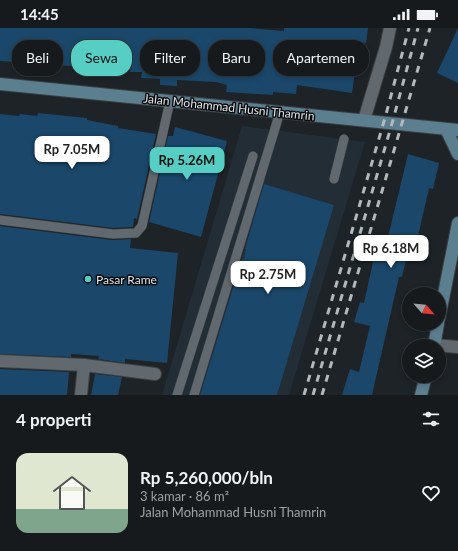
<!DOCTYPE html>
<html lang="id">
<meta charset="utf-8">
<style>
body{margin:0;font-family:Lato,sans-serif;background:#23272a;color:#f1f3f6;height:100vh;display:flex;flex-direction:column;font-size:15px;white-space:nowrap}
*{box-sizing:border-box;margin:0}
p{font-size:13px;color:#9ea1a4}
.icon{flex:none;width:22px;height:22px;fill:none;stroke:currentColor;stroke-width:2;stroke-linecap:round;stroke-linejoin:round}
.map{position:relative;height:367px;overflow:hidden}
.sheet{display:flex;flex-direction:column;background:#161a1d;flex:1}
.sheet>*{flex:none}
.guide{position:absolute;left:12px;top:12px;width:434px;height:36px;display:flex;gap:8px}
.needle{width:26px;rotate:117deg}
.buttons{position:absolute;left:402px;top:259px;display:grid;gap:8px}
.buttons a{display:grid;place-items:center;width:44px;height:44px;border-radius:50%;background:#161a1d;box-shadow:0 2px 6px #0003,0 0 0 1px #35383b;font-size:20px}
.price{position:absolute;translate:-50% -34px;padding:0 9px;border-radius:8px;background:#fff;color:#222;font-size:13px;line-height:26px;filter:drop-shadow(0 1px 2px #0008)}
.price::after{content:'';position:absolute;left:50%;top:24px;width:12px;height:9px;margin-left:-6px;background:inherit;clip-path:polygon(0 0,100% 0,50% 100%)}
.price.selected{background:#56cec3;color:#111}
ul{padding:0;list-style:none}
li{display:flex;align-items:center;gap:12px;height:100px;padding:0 16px}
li+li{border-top:1px solid #35383b}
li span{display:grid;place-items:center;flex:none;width:112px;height:80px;border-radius:12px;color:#555}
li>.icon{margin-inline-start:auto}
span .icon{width:48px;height:48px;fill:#fffc;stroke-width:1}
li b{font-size:17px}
h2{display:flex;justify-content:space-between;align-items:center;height:48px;padding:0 16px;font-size:17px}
.chip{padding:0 14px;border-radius:16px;background:#161a1d;box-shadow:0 2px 6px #0003,0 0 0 1px #35383b;font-size:14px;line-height:36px}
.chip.selected{background:#56cec3;color:#111}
.status{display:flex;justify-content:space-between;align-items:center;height:28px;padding:0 20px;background:#161a1d;direction:ltr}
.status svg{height:11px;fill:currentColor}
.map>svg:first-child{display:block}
</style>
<div class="status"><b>14:45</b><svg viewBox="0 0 49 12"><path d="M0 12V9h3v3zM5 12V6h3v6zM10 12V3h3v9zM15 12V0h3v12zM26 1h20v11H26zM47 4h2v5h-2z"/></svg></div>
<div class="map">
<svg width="458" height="367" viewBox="0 0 458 367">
<rect width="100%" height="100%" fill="#1d2327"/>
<polygon fill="#222d36" points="242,98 365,114 289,367 162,367"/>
<g fill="#1a476a">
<polygon points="0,0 249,0 284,3 284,0 368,0 366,15 359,14 352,65 297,57 296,66 273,64 273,67 226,64 227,57 216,54 177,52 177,58 160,57 160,51 141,50 142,44 130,44 131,37 72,34 71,38 0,33"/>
<polygon points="458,0 458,55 437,45"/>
<polygon points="38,85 87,90 87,92 118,98 118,100 156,106 137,191 134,190 133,199 113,200 0,186 0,86 19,88 20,86 37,88"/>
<polygon points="175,99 227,113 201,209 149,194 168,108 173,108"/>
<polygon points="408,126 439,135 433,161 429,160 416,217 410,215 402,249 399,249 372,367 342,367 350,341 359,344 370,298 354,294 360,274 364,275 378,211 387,213"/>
<polygon points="264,156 334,177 277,367 200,367 242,231 244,231 246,221 245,221"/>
<polygon points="0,198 112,212 131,211 130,220 178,225 167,335 125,331 125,335 98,331 99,328 71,326 71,329 0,326"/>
<polygon points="0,341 69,344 67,367 0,367"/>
<polygon points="95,346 122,349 118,367 91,367"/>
</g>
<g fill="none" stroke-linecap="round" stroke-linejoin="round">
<defs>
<g id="lane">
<polyline points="334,151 344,111"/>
<polyline points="0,192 113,206 136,205 142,198 170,73"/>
<polyline points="177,367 253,128"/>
<polyline points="194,367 280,84"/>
</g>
<g id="street">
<polyline points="364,92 386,19 390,0"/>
<polyline points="434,317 458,319"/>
<polyline points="0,333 84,337 155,346"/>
<polyline points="81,367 84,337"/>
</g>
<g id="secondary">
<polyline points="0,56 458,102"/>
<polyline points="446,101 458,126"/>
<polyline points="439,291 458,195"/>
<polyline points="434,318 438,296"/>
<polyline points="421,367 426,348"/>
</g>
</defs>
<use href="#lane" stroke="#3b4043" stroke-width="10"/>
<use href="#street" stroke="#3b4043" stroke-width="14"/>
<use href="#secondary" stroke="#3b4043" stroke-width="14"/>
<use href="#lane" stroke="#62696e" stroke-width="9"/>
<use href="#street" stroke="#62696e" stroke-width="12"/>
<use href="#secondary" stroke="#5c7f90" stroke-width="12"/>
<g stroke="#b3b8bb" stroke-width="3" stroke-dasharray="7 7" stroke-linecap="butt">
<polyline points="304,367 385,90 409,0"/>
<polyline points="313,367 393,92 418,0"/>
<polyline points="322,367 430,0"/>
</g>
</g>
<circle fill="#56cec3" stroke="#090c0e" stroke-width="1.5" cx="88" cy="251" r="4"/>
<g text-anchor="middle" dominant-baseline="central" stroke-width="3" stroke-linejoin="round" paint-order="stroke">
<g font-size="12" fill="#dfe3e6" stroke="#090c0e">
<text transform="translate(229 79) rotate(6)">Jalan Mohammad Husni Thamrin</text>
</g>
<g font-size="12" fill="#dfe3e6" stroke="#090c0e" text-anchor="start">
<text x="96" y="251">Pasar Rame</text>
</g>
</g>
</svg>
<div class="buttons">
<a><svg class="needle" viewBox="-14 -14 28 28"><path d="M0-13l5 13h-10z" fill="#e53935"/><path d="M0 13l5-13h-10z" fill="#9ea1a4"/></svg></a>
<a><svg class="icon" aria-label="layers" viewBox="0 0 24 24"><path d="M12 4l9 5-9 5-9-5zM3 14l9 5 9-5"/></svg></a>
</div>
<b class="price" style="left:72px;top:142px">Rp 7.05M</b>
<b class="price selected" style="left:187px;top:153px">Rp 5.26M</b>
<b class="price" style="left:391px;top:241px">Rp 6.18M</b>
<b class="price" style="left:268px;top:267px">Rp 2.75M</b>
<div class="guide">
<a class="chip">Beli</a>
<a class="chip selected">Sewa</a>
<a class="chip">Filter</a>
<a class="chip">Baru</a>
<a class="chip">Apartemen</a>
</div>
</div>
<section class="sheet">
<h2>4 properti<svg class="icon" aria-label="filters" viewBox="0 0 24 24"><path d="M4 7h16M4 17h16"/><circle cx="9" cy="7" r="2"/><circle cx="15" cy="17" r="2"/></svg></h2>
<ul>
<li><span style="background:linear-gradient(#dfe7d0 70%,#7fa58c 0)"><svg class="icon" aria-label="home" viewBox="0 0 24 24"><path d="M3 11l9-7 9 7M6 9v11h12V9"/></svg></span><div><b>Rp 5,260,000/bln</b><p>3 kamar · 86 m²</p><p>Jalan Mohammad Husni Thamrin</p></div><svg class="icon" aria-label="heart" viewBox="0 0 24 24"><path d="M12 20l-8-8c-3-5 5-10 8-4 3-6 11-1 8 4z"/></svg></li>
</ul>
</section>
